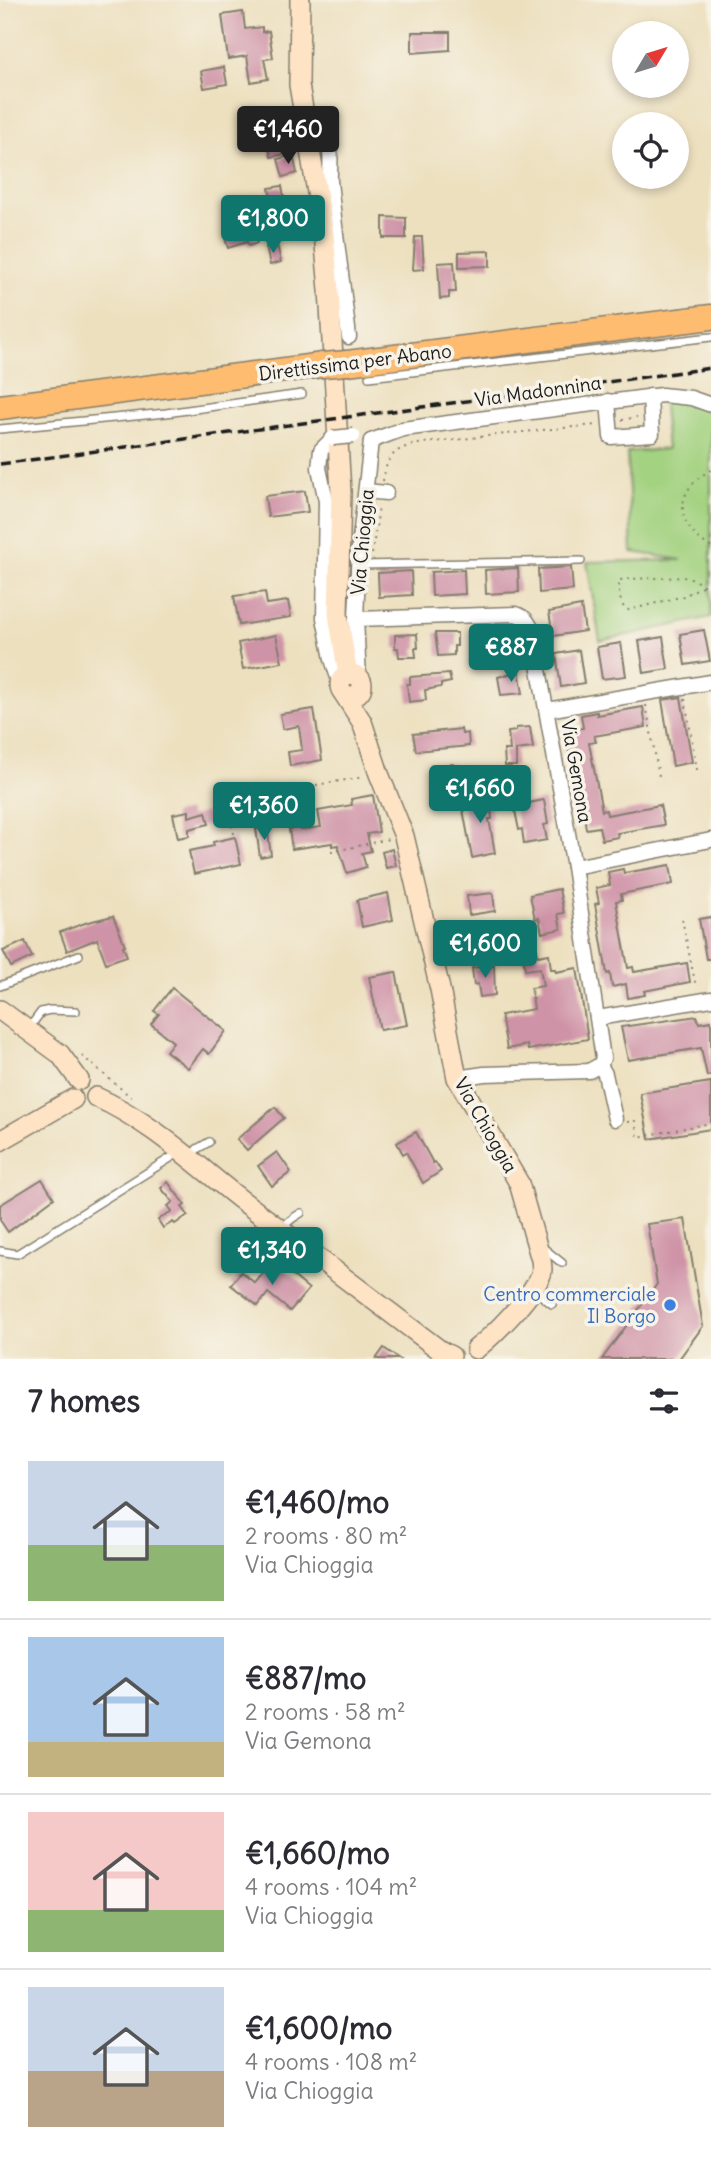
<!DOCTYPE html>
<meta charset="utf-8">
<style>
body{margin:0;font-family:Delius,sans-serif;background:#f7f7f7;color:#2b2b33;height:100vh;display:flex;flex-direction:column;font-size:26px;white-space:nowrap}
*{box-sizing:border-box;margin:0}
p{font-size:23px;color:#7c7c81}
.icon{flex:none;width:38px;height:38px;fill:none;stroke:currentColor;stroke-width:2;stroke-linecap:round;stroke-linejoin:round}
.map{position:relative;height:1359px;overflow:hidden}
.panel{display:flex;flex-direction:column;background:#fff;flex:1}
.panel>*{flex:none}
.needle{width:46px;rotate:52deg}
.controls{position:absolute;left:612px;top:21px;display:grid;gap:14px}
.controls a{display:grid;place-items:center;width:77px;height:77px;border-radius:50%;background:#fff;box-shadow:0 4px 10px #0003;font-size:35px}
.price{position:absolute;translate:-50% -60px;padding:0 16px;border-radius:7px;background:#0f766e;color:#fff;font-size:23px;line-height:46px;filter:drop-shadow(0 2px 4px #0008)}
.price::after{content:'';position:absolute;left:50%;top:42px;width:21px;height:16px;margin-left:-10px;background:inherit;clip-path:polygon(0 0,100% 0,50% 100%)}
.price.current{background:#222;color:#fff}
ul{padding:0;list-style:none}
li{display:flex;align-items:center;gap:21px;height:175px;padding:0 28px}
li+li{border-top:2px solid #e1e1e2}
li span{display:grid;place-items:center;flex:none;width:196px;height:140px;border-radius:0px;color:#555}
li>.icon{margin-inline-start:auto}
span .icon{width:84px;height:84px;fill:#fffc;stroke-width:1}
li b{font-size:30px}
h2{display:flex;justify-content:space-between;align-items:center;height:84px;padding:0 28px;font-size:30px}
.map>svg:first-child{display:block}
</style>
<div class="map">
<svg width="711" height="1359" viewBox="0 0 711 1359">
<rect width="100%" height="100%" fill="#f7f3e8"/>
<filter id="ink" filterUnits="userSpaceOnUse"><feTurbulence type="fractalNoise" baseFrequency=".0143" numOctaves="2"/><feDisplacementMap in="SourceGraphic" scale="14" xChannelSelector="R" yChannelSelector="G"/><feConvolveMatrix kernelMatrix="1 2 1 2 8 2 1 2 1" color-interpolation-filters="sRGB"/></filter>
<filter id="wash" filterUnits="userSpaceOnUse"><feTurbulence type="fractalNoise" baseFrequency=".00686" numOctaves="4" result="noise"/><feDisplacementMap in="SourceGraphic" scale="28" xChannelSelector="R" yChannelSelector="G"/><feGaussianBlur stdDeviation="1.57" result="paint"/><feColorMatrix in="noise" values="0 0 0 0 0 0 0 0 0 0 0 0 0 0 0 0 0 1.4 0 .05"/><feComposite in="paint" operator="in"/></filter>
<g filter="url(#wash)">
<rect width="100%" height="100%" fill="#ede0bf"/>
<polygon fill="#a3d280" stroke="#60774e" stroke-width="2" points="662,395 711,408 711,617 600,641 587,562 682,560 632,552 627,452 667,449"/>
<g id="blocks">
<g fill="#cf93a7">
<polygon points="243,12 245,29 262,27 262,32 269,31 273,58 264,59 268,79 251,82 247,56 228,59 222,15"/>
<polygon points="412,32 450,32 450,50 412,53"/>
<polygon points="224,67 227,84 204,88 201,71"/>
<polygon points="283,145 285,154 271,157 269,147"/>
<polygon points="293,155 297,173 283,177 278,159"/>
<polygon points="282,186 288,218 275,220 269,188"/>
<polygon points="383,217 406,218 406,238 383,238"/>
<polygon points="251,221 257,243 249,246 247,242 228,248 225,238 240,234 239,223"/>
<polygon points="415,237 422,237 424,269 413,270"/>
<polygon points="277,245 281,262 270,265 266,247"/>
<polygon points="490,251 490,266 459,267 459,252"/>
<polygon points="454,262 456,292 449,292 449,298 440,299 438,263"/>
<polygon points="305,491 308,512 268,517 265,496"/>
<polygon points="571,567 573,590 539,593 538,569"/>
<polygon points="518,568 519,592 486,594 485,570"/>
<polygon points="464,570 465,594 432,596 431,572"/>
<polygon points="411,571 412,595 379,597 378,573"/>
<polygon points="265,592 267,604 288,601 291,617 239,625 234,596"/>
<polygon points="581,606 585,631 553,636 549,612"/>
<polygon points="513,628 514,653 480,654 479,629"/>
<polygon points="704,630 710,661 685,665 680,634"/>
<polygon points="435,633 457,633 457,646 454,646 454,655 438,656"/>
<polygon points="417,634 418,648 415,648 416,657 399,657 398,648 395,648 395,635"/>
<polygon points="276,635 282,662 243,669 238,643"/>
<polygon points="663,637 668,669 644,673 639,641"/>
<polygon points="621,643 626,676 602,679 597,647"/>
<polygon points="579,650 584,683 561,687 556,654"/>
<polygon points="519,671 523,693 501,695 498,677"/>
<polygon points="449,674 451,682 441,684 441,687 425,690 426,700 409,702 407,684 410,684 410,677"/>
<polygon points="681,697 692,762 673,766 662,700"/>
<polygon points="643,707 646,727 594,736 596,742 589,743 602,811 606,810 607,815 660,805 664,825 617,833 618,837 602,840 599,827 586,829 584,815 581,816 568,746 572,745 569,730 583,728 581,715 597,712 597,715"/>
<polygon points="314,709 322,760 290,766 288,752 302,750 299,726 283,729 280,714"/>
<polygon points="530,727 533,748 516,750 516,766 505,766 504,750 510,750 508,732 516,731 516,728"/>
<polygon points="461,729 462,734 468,733 469,746 416,751 413,734"/>
<polygon points="453,764 454,772 460,771 461,780 455,780 455,783 432,785 431,766"/>
<polygon points="373,795 379,832 367,834 371,851 362,853 366,867 347,873 338,845 332,846 332,843 292,849 289,829 301,827 301,830 321,827 318,811 352,805 351,799"/>
<polygon points="499,795 501,806 491,808 492,819 489,819 495,853 472,858 462,804 473,802 472,799"/>
<polygon points="544,800 548,824 544,825 547,840 524,844 522,829 519,830 514,806"/>
<polygon points="189,811 189,817 206,812 209,824 189,829 189,836 178,838 173,814"/>
<polygon points="267,827 271,855 260,857 256,829"/>
<polygon points="235,837 241,864 194,874 189,851 214,846 213,842"/>
<polygon points="392,849 396,866 386,868 382,852"/>
<polygon points="670,865 673,884 621,894 622,900 616,901 628,968 633,967 634,972 687,963 690,982 644,991 645,995 628,998 626,984 612,987 610,973 607,974 595,904 599,903 596,888 610,885 608,872 623,869 624,873"/>
<polygon points="559,889 564,913 558,914 561,929 542,933 539,918 535,919 530,895"/>
<polygon points="388,893 393,920 362,927 357,900"/>
<polygon points="493,893 495,911 469,915 467,896"/>
<polygon points="113,916 125,945 123,946 127,956 106,963 97,939 67,951 60,932 88,922"/>
<polygon points="711,917 711,959 706,959 699,919"/>
<polygon points="25,941 32,957 11,967 3,951"/>
<polygon points="537,949 538,956 549,954 551,969 555,969 556,972 577,968 588,1039 528,1050 527,1045 507,1049 501,1015 534,1009 531,988 543,986 540,968 525,970 523,950"/>
<polygon points="494,965 495,995 480,997 478,984 474,985 472,968"/>
<polygon points="396,972 407,1025 380,1030 369,977"/>
<polygon points="172,988 226,1031 209,1054 203,1049 188,1068 166,1051 173,1042 151,1024 159,1014 154,1011"/>
<polygon points="697,1016 699,1023 711,1021 711,1075 707,1076 701,1048 628,1060 621,1027"/>
<polygon points="711,1082 711,1129 649,1139 640,1093"/>
<polygon points="275,1107 284,1118 247,1150 237,1139"/>
<polygon points="416,1132 433,1163 435,1162 441,1171 423,1183 406,1152 403,1154 397,1143"/>
<polygon points="277,1152 291,1172 272,1186 258,1166"/>
<polygon points="42,1179 54,1198 8,1232 0,1220 0,1205"/>
<polygon points="168,1182 185,1205 182,1207 188,1215 175,1224 173,1222 163,1228 158,1220 172,1211 168,1206 173,1202 161,1188"/>
<polygon points="685,1219 703,1326 679,1359 602,1359 657,1284 647,1224"/>
<polygon points="274,1260 309,1289 290,1311 268,1293 258,1306 231,1285 241,1272 255,1283"/>
<polygon points="384,1348 399,1359 376,1359"/>
</g>
</g>
</g>
<g filter="url(#ink)">
<use href="#blocks" fill-opacity="0" stroke="#847e6e" stroke-width="2"/>
<g fill="none" stroke-linecap="round" stroke-linejoin="round">
<defs>
<g id="lane">
<polyline points="369,377 711,337"/>
<polyline points="0,429 166,413 302,394"/>
<polyline points="359,565 581,561"/>
<polyline points="0,986 79,955"/>
<polyline points="29,1028 41,1012 50,1010 76,1011"/>
<polyline points="191,1157 197,1149 209,1142"/>
<path d="M301 1213C282 1224 279 1231 272 1251L297 1271 316 1258"/>
<polyline points="542,1247 562,1263"/>
<polyline points="0,1251 17,1254 180,1152"/>
<polyline points="533,1289 552,1304"/>
</g>
<g id="street">
<path d="M309 141 312 138 325 139C334 151 329 167 330 181 335 233 343 285 349 337"/>
<polyline points="608,401 611,437 652,434 650,396"/>
<polyline points="333,438 321,450 319,468 326,501 324,618 332,659 340,684"/>
<polyline points="371,441 403,429 662,395 691,398 711,405"/>
<polyline points="366,491 386,493"/>
<path d="M356 619 516 614C525 617 528 621 532 630L574 867 603 1058 600 1065 589 1071 484 1074 457 1078"/>
<polyline points="359,679 356,619 359,548 371,441"/>
<polyline points="547,710 711,682"/>
<polyline points="574,867 711,840"/>
<polyline points="598,1018 711,999"/>
<polyline points="600,1065 605,1074 615,1119"/>
</g>
<g id="secondary">
<polyline points="300,0 299,85 324,234 329,290 341,492 338,614 348,675"/>
<circle cx="351" cy="685" r="11"/>
<path d="M344 694 362 722 379 774 404 836 440 989 457 1078 519 1183 541 1260C542 1267 543 1271 540 1277 529 1299 495 1334 476 1349"/>
<polyline points="0,1010 60,1054 79,1080"/>
<path d="M96 1097C150 1121 194 1163 240 1199 307 1250 374 1301 441 1351L451 1356"/>
<polyline points="0,1141 73,1099"/>
</g>
<g id="highway">
<polyline points="347,363 711,317"/>
<polyline points="0,407 323,365"/>
</g>
</defs>
<use href="#lane" stroke="#847e6e" stroke-width="10"/>
<use href="#street" stroke="#847e6e" stroke-width="17"/>
<use href="#secondary" stroke="#847e6e" stroke-width="22"/>
<use href="#highway" stroke="#847e6e" stroke-width="27"/>
<g stroke="#847e6e" stroke-width="2" stroke-dasharray="2 5" stroke-linecap="butt">
<polyline points="622,420 637,417"/>
<path d="M711 470C673 490 674 526 711 547"/>
<path d="M383 481C385 468 388 455 401 449 416 442 438 442 455 440 502 434 549 429 597 425"/>
<polyline points="372,554 379,507"/>
<path d="M702 586 684 596 629 610 625 609C620 602 617 589 620 580L628 579 689 577 711 590"/>
<polyline points="685,699 697,770"/>
<polyline points="646,705 659,776"/>
<polyline points="234,834 226,800 364,777"/>
<polyline points="331,852 389,839"/>
<polyline points="682,919 696,987"/>
<polyline points="82,1056 131,1097"/>
<polyline points="627,1122 635,1121 638,1137 711,1123"/>
</g>
<use href="#lane" stroke="#fff" stroke-width="7"/>
<use href="#street" stroke="#fff" stroke-width="14"/>
<use href="#secondary" stroke="#fee4c5" stroke-width="19"/>
<use href="#highway" stroke="#fdbc6f" stroke-width="24"/>
<polyline stroke="#1c1c1c" stroke-width="3.5" stroke-dasharray="10 5" stroke-linecap="butt" points="0,464 711,368"/>
<defs>
<polyline id="street-bridge" points="333,438 353,436"/>
<polyline id="highway-bridge" points="323,365 347,363"/>
</defs>
<use href="#street-bridge" stroke="#847e6e" stroke-width="17" stroke-linecap="butt"/>
<use href="#highway-bridge" stroke="#847e6e" stroke-width="27" stroke-linecap="butt"/>
<use href="#street-bridge" stroke="#fff" stroke-width="14"/>
<use href="#highway-bridge" stroke="#fdbc6f" stroke-width="24"/>
</g>
</g>
<circle fill="#3f7fe0" stroke="#f7f3e8" stroke-width="2.5" cx="670" cy="1305" r="7"/>
<g text-anchor="middle" dominant-baseline="central" stroke-width="7" stroke-linejoin="round" paint-order="stroke">
<g font-size="19" fill="#1c1c1c" stroke="#f7f3e8">
<text transform="translate(355 362) rotate(-7)">Direttissima per Abano</text>
<text transform="translate(538 391) rotate(-8)">Via Madonnina</text>
<text transform="translate(362 542) rotate(-85)">Via Chioggia</text>
<text transform="translate(577 771) rotate(80)">Via Gemona</text>
<text transform="translate(486 1125) rotate(60)">Via Chioggia</text>
</g>
<g font-size="19" fill="#366cbe" stroke="#f7f3e8" text-anchor="end">
<text x="656" y="1294">Centro commerciale<tspan x="656" dy="22">Il Borgo</tspan></text>
</g>
</g>
</svg>
<div class="controls">
<a><svg class="needle" viewBox="-14 -14 28 28"><path d="M0-13l5 13h-10z" fill="#e53935"/><path d="M0 13l5-13h-10z" fill="#7c7c81"/></svg></a>
<a><svg class="icon" aria-label="locate" viewBox="0 0 24 24"><circle cx="12" cy="12" r="6"/><path d="M12 2v4M12 18v4M2 12h4M18 12h4"/></svg></a>
</div>
<b class="price current" style="left:288px;top:166px">€1,460</b>
<b class="price" style="left:273px;top:255px">€1,800</b>
<b class="price" style="left:511px;top:684px">€887</b>
<b class="price" style="left:480px;top:825px">€1,660</b>
<b class="price" style="left:264px;top:842px">€1,360</b>
<b class="price" style="left:485px;top:980px">€1,600</b>
<b class="price" style="left:272px;top:1287px">€1,340</b>
</div>
<section class="panel">
<h2>7 homes<svg class="icon" aria-label="filters" viewBox="0 0 24 24"><path d="M4 7h16M4 17h16"/><circle cx="9" cy="7" r="2"/><circle cx="15" cy="17" r="2"/></svg></h2>
<ul>
<li><span style="background:linear-gradient(#c9d6e8 60%,#8fb573 0)"><svg class="icon" aria-label="home" viewBox="0 0 24 24"><path d="M3 11l9-7 9 7M6 9v11h12V9"/></svg></span><div><b>€1,460/mo</b><p>2 rooms · 80 m²</p><p>Via Chioggia</p></div></li>
<li><span style="background:linear-gradient(#a9c7e8 75%,#c2b280 0)"><svg class="icon" aria-label="home" viewBox="0 0 24 24"><path d="M3 11l9-7 9 7M6 9v11h12V9"/></svg></span><div><b>€887/mo</b><p>2 rooms · 58 m²</p><p>Via Gemona</p></div></li>
<li><span style="background:linear-gradient(#f6c9c9 70%,#8fb573 0)"><svg class="icon" aria-label="home" viewBox="0 0 24 24"><path d="M3 11l9-7 9 7M6 9v11h12V9"/></svg></span><div><b>€1,660/mo</b><p>4 rooms · 104 m²</p><p>Via Chioggia</p></div></li>
<li><span style="background:linear-gradient(#c9d6e8 60%,#b9a48a 0)"><svg class="icon" aria-label="home" viewBox="0 0 24 24"><path d="M3 11l9-7 9 7M6 9v11h12V9"/></svg></span><div><b>€1,600/mo</b><p>4 rooms · 108 m²</p><p>Via Chioggia</p></div></li>
</ul>
</section>
